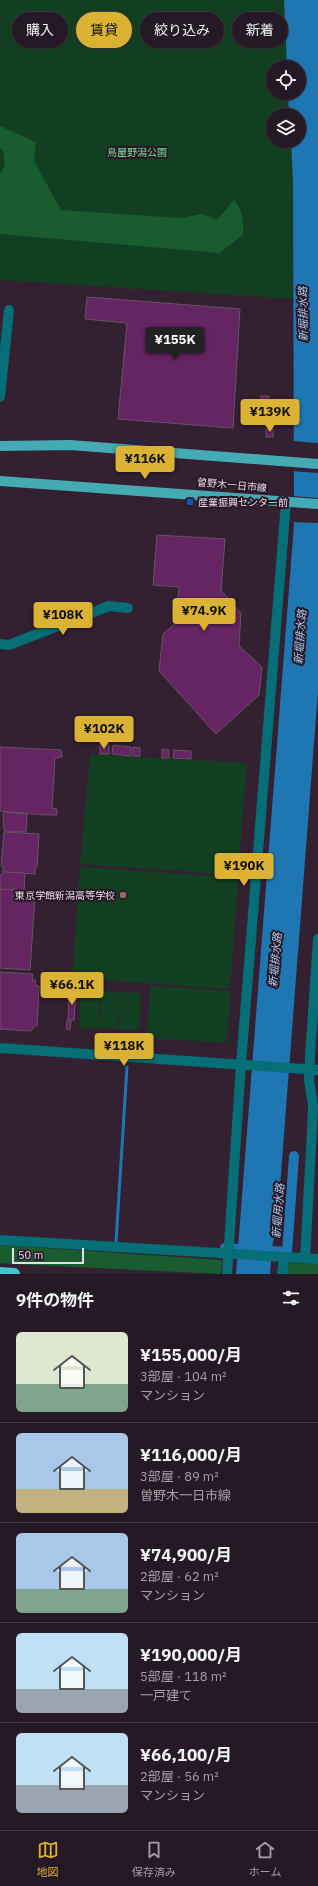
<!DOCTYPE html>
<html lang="ja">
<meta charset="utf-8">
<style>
body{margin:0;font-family:"IBM Plex Sans","Noto Sans JP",sans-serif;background:#322632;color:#f1f3f6;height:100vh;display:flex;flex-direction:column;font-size:15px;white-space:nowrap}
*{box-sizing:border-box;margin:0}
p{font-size:13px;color:#a4a0a7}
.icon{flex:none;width:22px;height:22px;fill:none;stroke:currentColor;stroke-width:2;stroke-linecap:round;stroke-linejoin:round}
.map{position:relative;height:1274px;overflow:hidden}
.sheet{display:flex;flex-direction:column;background:#261926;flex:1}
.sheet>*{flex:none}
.hud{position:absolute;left:12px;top:12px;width:294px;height:36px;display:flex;gap:8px}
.buttons{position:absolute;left:266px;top:60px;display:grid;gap:8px}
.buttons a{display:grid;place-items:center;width:40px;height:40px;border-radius:50%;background:#261926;box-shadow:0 1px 3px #0004,0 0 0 1px #423843;font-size:20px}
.scale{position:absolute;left:12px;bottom:10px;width:72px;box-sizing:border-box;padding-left:4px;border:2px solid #eadde8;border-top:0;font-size:11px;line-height:14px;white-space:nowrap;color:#eadde8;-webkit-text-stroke:3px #291728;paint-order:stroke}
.price{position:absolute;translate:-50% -34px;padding:0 9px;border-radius:4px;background:#dbb233;color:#111;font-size:13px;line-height:26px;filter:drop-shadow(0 1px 2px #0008)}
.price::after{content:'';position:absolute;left:50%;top:24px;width:12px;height:9px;margin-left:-6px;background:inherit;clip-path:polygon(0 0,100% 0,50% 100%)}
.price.current{background:#222;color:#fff}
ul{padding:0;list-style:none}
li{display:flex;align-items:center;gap:12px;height:100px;padding:0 16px}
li+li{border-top:1px solid #423843}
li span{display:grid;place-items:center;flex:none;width:112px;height:80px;border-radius:6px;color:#555}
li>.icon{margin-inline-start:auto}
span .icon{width:48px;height:48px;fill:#fffc;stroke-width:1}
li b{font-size:17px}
h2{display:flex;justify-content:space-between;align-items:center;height:48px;padding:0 16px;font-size:17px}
.pill{padding:0 14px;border-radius:18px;background:#261926;box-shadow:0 1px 3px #0004,0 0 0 1px #423843;font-size:14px;line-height:36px}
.pill.current{background:#dbb233;color:#111}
.tab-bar{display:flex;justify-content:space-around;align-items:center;height:56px;border-top:1px solid #423843;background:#261926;font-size:11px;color:#a4a0a7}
.tab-bar a{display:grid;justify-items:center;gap:2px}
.tab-bar .current{color:#dbb233}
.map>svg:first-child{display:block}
</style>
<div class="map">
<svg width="318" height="1274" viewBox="0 0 318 1274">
<rect width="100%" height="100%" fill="#332132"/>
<g fill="#123f21" fill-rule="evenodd">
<path d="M0 0H318V177L293 182V299L0 280ZM273 67H299V93H273ZM273 115H299V141H273Z"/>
<polygon points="90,754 247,763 238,875 80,864"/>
<polygon points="80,867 238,878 230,989 72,978"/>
<polygon points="150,986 231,991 227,1043 147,1038"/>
<polygon points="81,990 100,991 98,1029 79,1028"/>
<polygon points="101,991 121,992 118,1029 99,1028"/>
<polygon points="121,992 141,993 139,1030 119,1030"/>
</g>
<g fill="#185c30">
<path d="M0 126 36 142 34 161 61 210 180 218 203 214 217 220 234 200C243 210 244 221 243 235L219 253 0 234V174L5 165 3 150 0 148Z"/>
<polygon points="0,1245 222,1260 221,1274 13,1264 0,1263"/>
<polygon points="288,1263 318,1264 318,1274 286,1274"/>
</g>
<polygon fill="#1e77b3" points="284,0 318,0 318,691 277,1226 272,1247 270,1274 236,1274 294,524 293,182 291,141 299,141 299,115 289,115 288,93 299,93 299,67 287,67"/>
<g fill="#332132">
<polygon points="292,441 318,443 318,473 292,471"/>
<polygon points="292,496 318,498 318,523 292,522"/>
</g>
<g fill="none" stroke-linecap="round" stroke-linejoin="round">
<polyline stroke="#1e77b3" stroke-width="3" points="116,1242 127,1067"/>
<polyline stroke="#1e77b3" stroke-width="10" points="225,1254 225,1248 287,1252 294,1156"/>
</g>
<g fill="#652462" stroke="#685366">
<polygon points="87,297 240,309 233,428 118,419 127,323 85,319"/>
<polygon points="261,396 269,396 269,408 261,407"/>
<polygon points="268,412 273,412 272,426 267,426"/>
<rect x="266" y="429" width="7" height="8"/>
<polygon points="157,535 225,539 221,590 241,613 239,646 262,667 259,695 216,734 159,671 163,634 176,623 179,587 153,585"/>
<rect x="100" y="745" width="9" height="9"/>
<polygon points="113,745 131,747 130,756 112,754"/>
<polygon points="0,747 61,750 62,757 55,758 52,808 57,809 57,815 45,815 0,811"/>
<polygon points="133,747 140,748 140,756 132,756"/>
<polygon points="162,749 169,750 169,758 162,758"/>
<polygon points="174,750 191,751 191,759 173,758"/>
<polygon points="5,812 27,814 26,832 4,831 3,813"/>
<polygon points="4,832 39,834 37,867 35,868 35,874 3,872 3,866 1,866"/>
<polygon points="3,872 25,873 24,891 0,889 0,876"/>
<polygon points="0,889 24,891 24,896 35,897 30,970 0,968"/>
<polygon points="0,972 33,974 32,980 35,980 36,986 39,986 37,1026 34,1026 31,1031 0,1029"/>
<polygon points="69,992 76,993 74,1020 68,1020"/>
<polygon points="67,1021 71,1021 70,1030 66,1029"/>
</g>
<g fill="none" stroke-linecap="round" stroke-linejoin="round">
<g stroke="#056e76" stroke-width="10">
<polyline points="0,397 9,310"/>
<polyline points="0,644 9,645 109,606 128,608"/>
<polyline points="0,1048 318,1070"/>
<polyline points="0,1240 318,1259"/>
<polyline points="305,1259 312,1130 313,1105 309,1080 310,1057 318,939"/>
<polyline points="227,1274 241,1064 286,502"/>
<polyline points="282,1274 284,1257"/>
</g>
<g stroke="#44aab3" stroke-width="10">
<polyline points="0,446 70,445 318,464"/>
<polyline points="0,481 318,504"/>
</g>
<polyline stroke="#44c3cf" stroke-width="12" points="0,1273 14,1274"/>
</g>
<rect fill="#1a4fb4" stroke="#291728" stroke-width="1.5" x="186" y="498" width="8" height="8" rx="2"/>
<circle fill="#8d6e63" stroke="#291728" stroke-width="1.5" cx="123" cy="895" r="4"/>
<g text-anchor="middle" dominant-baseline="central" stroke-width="4" stroke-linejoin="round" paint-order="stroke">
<g font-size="10" fill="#71e292" stroke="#291728">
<text x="137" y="152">鳥屋野潟公園</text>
</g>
<g font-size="10" fill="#eadde8" stroke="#291728">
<text transform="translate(232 485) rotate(5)">曽野木一日市線</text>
</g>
<g font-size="10" fill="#eadde8" stroke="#291728" text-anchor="start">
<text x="198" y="502">産業振興センター前</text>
<text x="115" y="895" text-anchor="end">東京学館新潟高等学校</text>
</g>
<g font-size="11" font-style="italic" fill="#a8ceef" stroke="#291728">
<text transform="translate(303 314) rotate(-91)">新堀排水路</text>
<text transform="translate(300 637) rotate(-86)">新堀排水路</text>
<text transform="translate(275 960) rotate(-85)">新堀排水路</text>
<text transform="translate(278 1211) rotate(-86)">新堀用水路</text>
</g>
</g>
</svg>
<div class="buttons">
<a><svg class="icon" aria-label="locate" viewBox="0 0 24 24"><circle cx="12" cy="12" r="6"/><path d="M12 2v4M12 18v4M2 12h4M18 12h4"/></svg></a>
<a><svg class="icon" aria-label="layers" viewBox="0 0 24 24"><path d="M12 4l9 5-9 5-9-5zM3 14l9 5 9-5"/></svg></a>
</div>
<div class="scale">50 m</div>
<b class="price current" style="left:175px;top:361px">¥155K</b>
<b class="price" style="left:270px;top:433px">¥139K</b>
<b class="price" style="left:145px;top:480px">¥116K</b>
<b class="price" style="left:204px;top:632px">¥74.9K</b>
<b class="price" style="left:63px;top:636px">¥108K</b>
<b class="price" style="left:104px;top:750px">¥102K</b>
<b class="price" style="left:244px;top:887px">¥190K</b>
<b class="price" style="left:72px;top:1006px">¥66.1K</b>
<b class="price" style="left:124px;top:1067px">¥118K</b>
<div class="hud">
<a class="pill">購入</a>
<a class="pill current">賃貸</a>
<a class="pill">絞り込み</a>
<a class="pill">新着</a>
</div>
</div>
<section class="sheet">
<h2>9件の物件<svg class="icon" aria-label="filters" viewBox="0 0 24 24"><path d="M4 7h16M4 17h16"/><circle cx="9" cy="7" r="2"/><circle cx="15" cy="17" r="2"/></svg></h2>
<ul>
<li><span style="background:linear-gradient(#dfe7d0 65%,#7fa58c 0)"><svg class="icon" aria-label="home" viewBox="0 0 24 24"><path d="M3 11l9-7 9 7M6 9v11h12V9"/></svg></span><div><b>¥155,000/月</b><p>3部屋 · 104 m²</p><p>マンション</p></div></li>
<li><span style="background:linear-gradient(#a9c7e8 70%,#c2b280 0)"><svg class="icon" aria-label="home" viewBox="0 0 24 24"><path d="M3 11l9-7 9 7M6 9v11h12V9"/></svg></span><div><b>¥116,000/月</b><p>3部屋 · 89 m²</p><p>曽野木一日市線</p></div></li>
<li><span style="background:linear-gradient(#a9c7e8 70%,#7fa58c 0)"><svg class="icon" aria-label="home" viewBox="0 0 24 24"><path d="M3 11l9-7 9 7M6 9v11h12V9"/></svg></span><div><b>¥74,900/月</b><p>2部屋 · 62 m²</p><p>マンション</p></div></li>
<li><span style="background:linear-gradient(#bfe0f5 70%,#9aa5b1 0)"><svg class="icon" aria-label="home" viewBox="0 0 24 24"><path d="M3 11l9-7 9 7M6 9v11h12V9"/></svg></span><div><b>¥190,000/月</b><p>5部屋 · 118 m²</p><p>一戸建て</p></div></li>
<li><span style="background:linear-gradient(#bfe0f5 65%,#9aa5b1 0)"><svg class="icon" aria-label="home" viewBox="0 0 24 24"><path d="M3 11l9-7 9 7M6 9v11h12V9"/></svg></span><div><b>¥66,100/月</b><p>2部屋 · 56 m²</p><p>マンション</p></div></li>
</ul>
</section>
<nav class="tab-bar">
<a class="current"><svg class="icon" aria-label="map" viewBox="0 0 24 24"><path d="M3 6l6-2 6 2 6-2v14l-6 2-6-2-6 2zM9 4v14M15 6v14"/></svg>地図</a>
<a><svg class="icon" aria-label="saved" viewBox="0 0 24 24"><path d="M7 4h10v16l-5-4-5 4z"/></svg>保存済み</a>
<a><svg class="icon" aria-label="home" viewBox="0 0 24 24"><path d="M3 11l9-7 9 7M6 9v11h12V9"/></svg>ホーム</a>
</nav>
